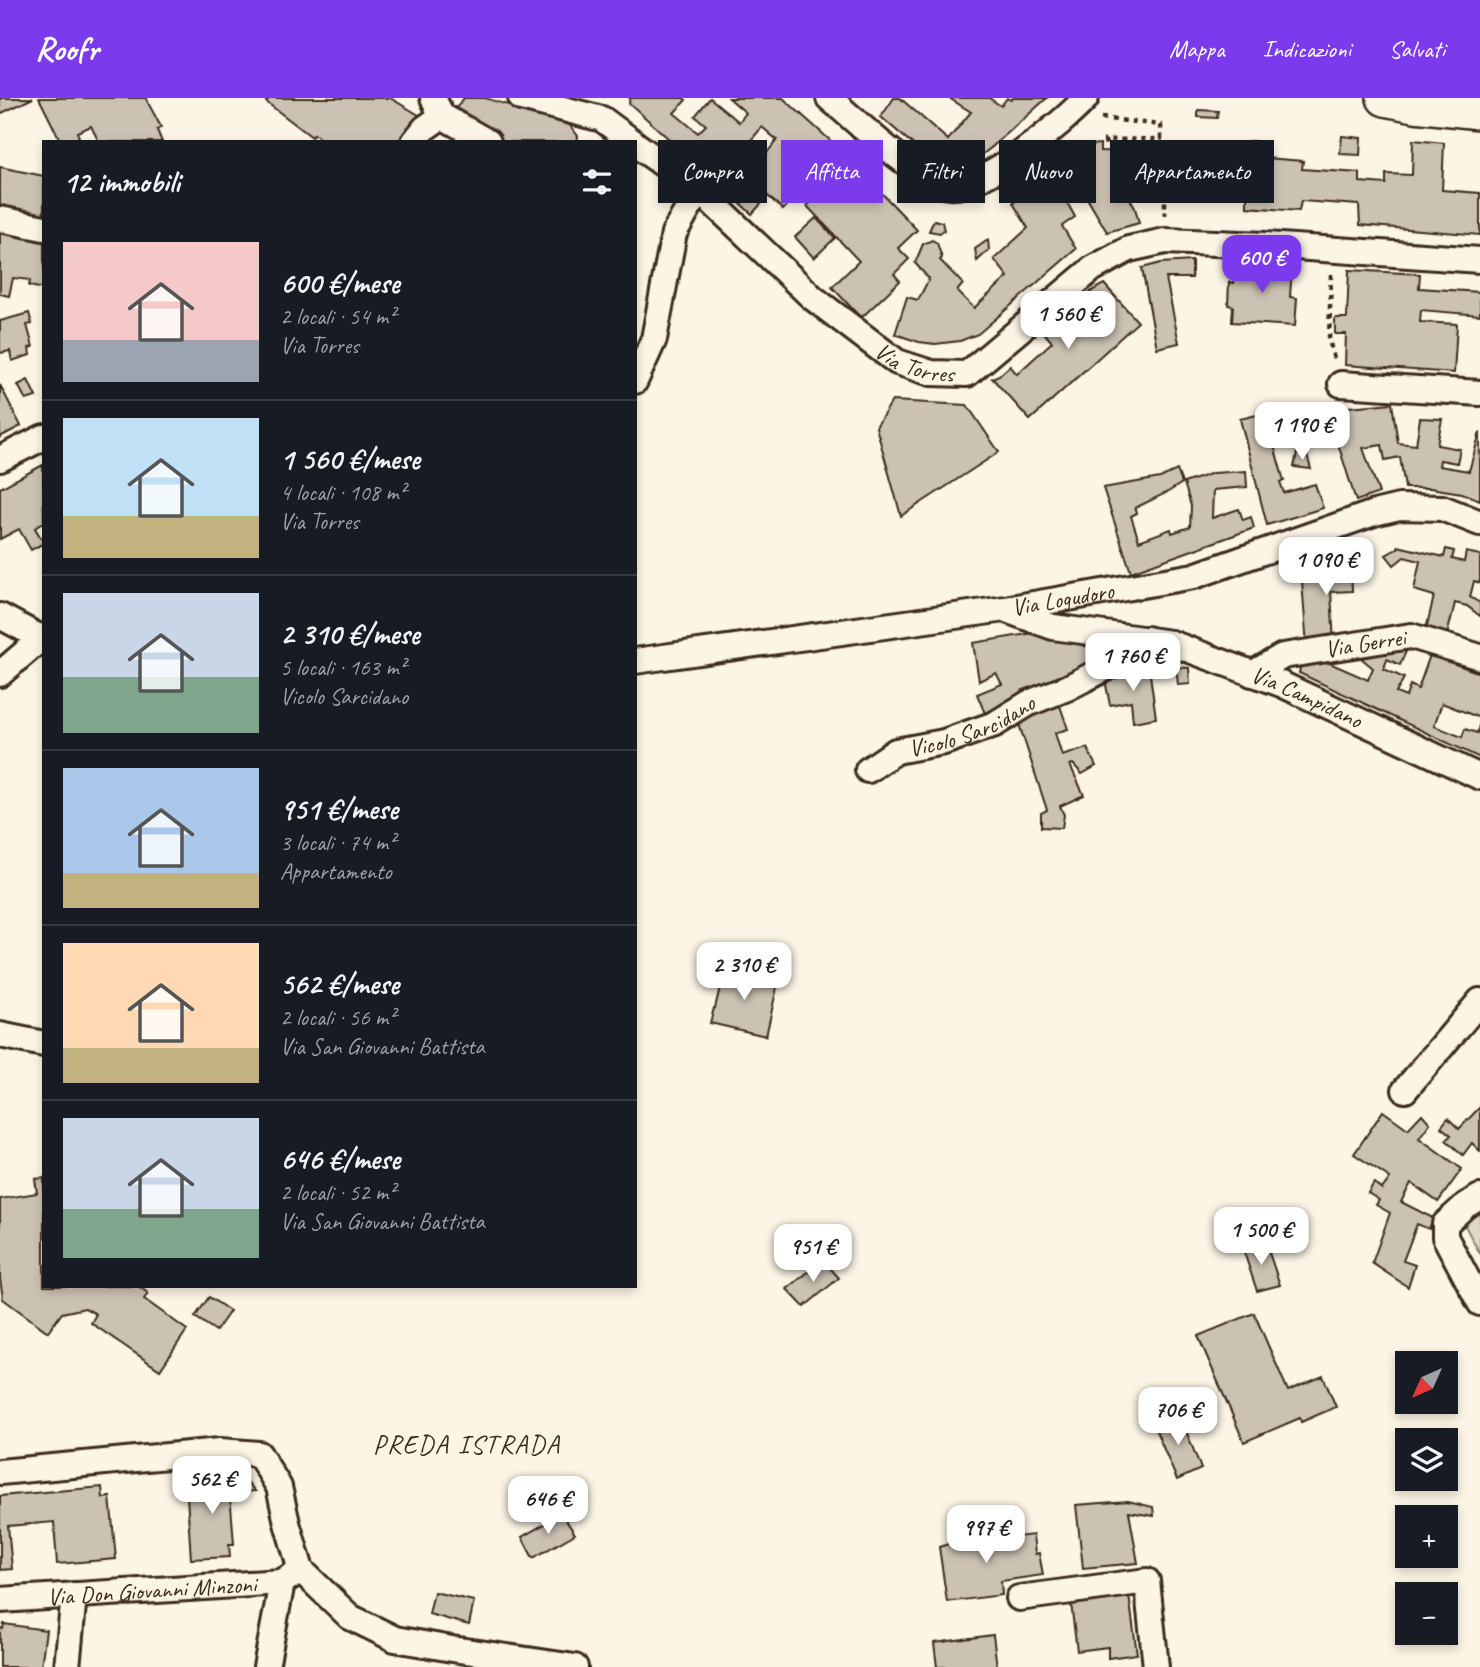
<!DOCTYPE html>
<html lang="it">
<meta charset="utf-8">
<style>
body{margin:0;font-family:Caveat,sans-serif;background:#242831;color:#f1f3f6;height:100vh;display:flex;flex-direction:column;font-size:26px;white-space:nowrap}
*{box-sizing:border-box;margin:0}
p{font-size:23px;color:#9ea1a6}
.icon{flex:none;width:38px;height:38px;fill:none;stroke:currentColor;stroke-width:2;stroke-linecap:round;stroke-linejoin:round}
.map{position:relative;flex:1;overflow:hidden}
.panel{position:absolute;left:42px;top:42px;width:595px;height:1148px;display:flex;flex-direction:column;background:#171b24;border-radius:0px;box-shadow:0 4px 10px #0003}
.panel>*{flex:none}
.top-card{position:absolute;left:658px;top:42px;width:665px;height:63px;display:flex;gap:14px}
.needle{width:46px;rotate:225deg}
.controls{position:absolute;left:1395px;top:1253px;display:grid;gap:14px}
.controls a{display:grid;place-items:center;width:63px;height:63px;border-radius:0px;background:#171b24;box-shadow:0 4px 10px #0003;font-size:35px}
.price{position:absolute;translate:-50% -60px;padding:0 16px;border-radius:14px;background:#fff;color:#222;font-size:23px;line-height:46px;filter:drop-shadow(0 2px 4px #0008)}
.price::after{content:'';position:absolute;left:50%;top:42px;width:21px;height:16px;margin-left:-10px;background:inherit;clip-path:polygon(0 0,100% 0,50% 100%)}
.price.selected{background:#7c3aed;color:#fff}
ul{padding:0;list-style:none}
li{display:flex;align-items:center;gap:21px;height:175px;padding:0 21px}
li+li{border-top:2px solid #363941}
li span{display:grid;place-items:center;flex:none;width:196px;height:140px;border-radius:0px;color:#555}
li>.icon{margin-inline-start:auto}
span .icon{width:84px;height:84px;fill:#fffc;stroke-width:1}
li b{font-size:30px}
h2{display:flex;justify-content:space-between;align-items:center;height:84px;padding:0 21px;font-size:30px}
.chip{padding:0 24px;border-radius:0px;background:#171b24;box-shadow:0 4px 10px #0003;font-size:24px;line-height:63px}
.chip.selected{background:#7c3aed;color:#fff}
header{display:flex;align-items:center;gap:42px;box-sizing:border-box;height:98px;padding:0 35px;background:#7c3aed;color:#fff}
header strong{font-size:33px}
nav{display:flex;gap:38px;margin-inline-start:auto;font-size:24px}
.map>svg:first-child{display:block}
</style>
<header>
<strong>Roofr</strong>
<nav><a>Mappa</a><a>Indicazioni</a><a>Salvati</a></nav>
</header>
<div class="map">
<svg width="1480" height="1569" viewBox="0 0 1480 1569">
<rect width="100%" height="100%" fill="#fcf5e5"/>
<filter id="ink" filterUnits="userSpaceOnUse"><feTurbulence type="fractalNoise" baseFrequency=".0143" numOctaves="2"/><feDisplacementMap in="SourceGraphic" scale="14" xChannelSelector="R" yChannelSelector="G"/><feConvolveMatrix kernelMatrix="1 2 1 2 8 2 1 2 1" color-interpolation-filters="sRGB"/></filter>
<g filter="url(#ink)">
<polygon fill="#e0d8c8" stroke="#8e8173" stroke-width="2" points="1480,1115 1480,1156 1463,1124"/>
<g fill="#ccc2b3" stroke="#3b2a1e" stroke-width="2" fill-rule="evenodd">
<polygon points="0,0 33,0 0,16"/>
<polygon points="39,0 148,0 146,1 161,29 157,32 162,44 99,44 91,28 77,34 79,39 70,44 61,44"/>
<polygon points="270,0 390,0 424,20 405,44 324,44 314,36 312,39 266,4"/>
<polygon points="464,0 485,0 568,25 578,38 577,44 503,44 452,15"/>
<path d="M630 0H683L686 2 674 15 698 35 706 27 695 18 710 0 739 24 746 15 729 0H783L851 61 821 89 811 80 813 78 810 75 797 88 801 92 783 112 768 98 752 116 629 5ZM762 29 777 42 759 65 743 52Z"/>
<polygon points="894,0 900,0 948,42 971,14 949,0 989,0 1001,8 1007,0 1011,2 1013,0 1047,0 992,49 965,70 953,72 939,69 881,19"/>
<polygon points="1198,12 1218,13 1217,20 1198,19"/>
<polygon points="1342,38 1361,40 1360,57 1340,56"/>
<polygon points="1413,42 1444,45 1442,92 1480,95 1480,137 1360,127 1359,107 1301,103 1299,113 1247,109 1247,92 1245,92 1248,43 1254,43 1254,59 1303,63 1302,71 1360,75 1360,84 1386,86 1386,76 1412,77"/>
<polygon points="1100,46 1100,53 1157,54 1159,78 1130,80 1131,103 1135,110 1139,125 1107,134 1064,61 1078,52 1090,47"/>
<polygon points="852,64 917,132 898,150 909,161 894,176 900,183 861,220 832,189 859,163 807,108"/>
<polygon points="0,69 44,78 44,120 0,111"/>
<polygon points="1034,86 1041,96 1057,86 1075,119 1062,128 1076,151 978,236 960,243 935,246 919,244 895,236 907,199 918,202 929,181 915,165 923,146 932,142 937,145 942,160 940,162 963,186 957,193 974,210 1008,179 994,161 1028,130 1013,105"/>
<polygon points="816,120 835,140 814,160 795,139"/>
<polygon points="934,122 942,124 944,132 940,135 929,133"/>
<polygon points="0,129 44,138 44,191 29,188 30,182 13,180 9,198 0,196"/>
<polygon points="988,142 989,152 977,163 975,151"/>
<polygon points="1192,163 1192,180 1166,180 1179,245 1157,250 1142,170 1161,165"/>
<polygon points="1235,165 1292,169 1290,199 1297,200 1295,228 1232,224 1233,208 1228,207 1229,184 1234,185"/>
<polygon points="1349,172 1420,176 1419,190 1480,194 1480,217 1421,212 1420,224 1457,226 1454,275 1345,267 1346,236 1335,236 1335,220 1347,220"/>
<polygon points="1104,186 1138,224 1030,322 992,280 1001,276 1010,268 1017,276 1052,244 1045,236 1093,192"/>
<polygon points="29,215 32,226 27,227 33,249 29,250 30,257 12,263 10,253 0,255 0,223"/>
<polygon points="28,282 36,299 26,302 18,287"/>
<polygon points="0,287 21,328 0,339"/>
<polygon points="892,303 967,307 999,354 901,418 876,329"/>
<polygon points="1392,305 1398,345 1416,347 1420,320 1442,321 1437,347 1460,351 1457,365 1440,362 1439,368 1469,373 1480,334 1480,402 1462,395 1430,390 1405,390 1400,359 1385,362 1382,347 1363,350 1379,395 1356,403 1327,311"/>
<polygon points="1297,312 1300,326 1269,330 1284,383 1280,384 1284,395 1315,386 1323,410 1267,427 1240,321 1261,316"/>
<polygon points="1297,355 1307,357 1311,371 1294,369"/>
<polygon points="43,367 44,424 35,430 44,445 31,452 19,431 0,441 0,390"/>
<polygon points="1177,372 1182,385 1168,394 1135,410 1137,415 1131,418 1139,443 1171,431 1172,435 1190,429 1191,408 1184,385 1213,375 1246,373 1247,389 1213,392 1212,420 1239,411 1243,422 1251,419 1254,430 1131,474 1103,390 1160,380"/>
<polygon points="1350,448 1352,493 1331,494 1334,546 1307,549 1302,483 1323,481 1321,459"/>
<polygon points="1398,448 1444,459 1446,451 1454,453 1452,461 1464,464 1466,454 1480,457 1480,485 1474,483 1470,499 1480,505 1480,518 1467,508 1455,505 1446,541 1425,536 1434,498 1414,492 1420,463 1404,459 1394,467 1386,457 1398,450"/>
<polygon points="1040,534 1101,553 1105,562 986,618 977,596 1002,586 996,575 979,583 973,545"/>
<polygon points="1408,549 1400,567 1387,561 1384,571 1404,580 1396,595 1406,599 1410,587 1418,591 1430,557 1480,575 1480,620 1442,605 1434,628 1462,639 1465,631 1477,635 1480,624 1480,660 1299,575 1302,561 1316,559 1368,582 1373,570 1355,555"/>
<polygon points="1149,569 1156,620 1133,624 1131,603 1110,607 1105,582 1128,573"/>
<polygon points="1176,569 1189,570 1190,586 1178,587"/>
<polygon points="1058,602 1068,631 1055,635 1062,658 1087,650 1096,668 1082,676 1073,666 1070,667 1084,697 1060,708 1064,717 1062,730 1041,729 1041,715 1047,712 1017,620"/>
<polygon points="725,869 748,874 748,878 778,885 766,938 710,925 714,910 715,910"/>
<polygon points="1480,1009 1480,1053 1472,1045 1463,1057 1446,1042 1451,1037 1441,1029 1448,1020 1459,1031"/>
<polygon points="1383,1013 1408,1031 1422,1016 1430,1025 1419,1040 1462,1071 1438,1104 1411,1085 1401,1104 1433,1120 1429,1131 1417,1126 1403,1163 1415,1167 1408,1189 1372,1165 1390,1115 1376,1107 1379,1102 1368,1095 1374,1085 1382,1091 1390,1080 1354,1056"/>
<polygon points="44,1080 44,1188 138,1188 148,1195 144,1201 187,1232 160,1272 91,1225 96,1216 85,1210 62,1215 48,1234 3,1201 0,1181 0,1101 37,1095 35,1081"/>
<polygon points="1265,1143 1280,1187 1257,1193 1243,1151"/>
<polygon points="823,1162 839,1180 804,1209 787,1191"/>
<polygon points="209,1199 230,1213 216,1233 195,1219"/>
<polygon points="1254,1215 1288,1293 1323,1278 1336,1309 1301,1324 1300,1320 1244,1344 1198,1238"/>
<polygon points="1180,1317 1201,1371 1177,1382 1154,1328"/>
<polygon points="243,1379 255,1393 230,1394 234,1446 229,1446 230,1459 191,1461 186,1383"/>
<polygon points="102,1389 103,1400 110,1399 116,1461 57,1466 54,1424 8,1428 12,1471 0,1472 0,1398"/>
<polygon points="1128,1403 1153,1409 1154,1418 1129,1414 1138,1465 1083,1470 1076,1407"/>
<polygon points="562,1416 575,1436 533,1460 522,1439"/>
<polygon points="991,1432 993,1447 1009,1445 1008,1440 1033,1437 1035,1456 1039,1455 1043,1477 1001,1483 1002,1497 947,1504 939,1449"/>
<polygon points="434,1494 474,1503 469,1527 429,1516"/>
<polygon points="1129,1497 1137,1556 1108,1560 1108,1549 1077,1553 1071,1505"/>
<polygon points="4,1526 46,1532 41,1569 0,1569 0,1530 3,1531"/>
<polygon points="993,1537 997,1569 937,1569 934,1545"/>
</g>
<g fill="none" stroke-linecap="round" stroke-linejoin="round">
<defs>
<g id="street">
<polyline points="433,0 442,18 488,44"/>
<polyline points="521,0 602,21 633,44"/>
<path d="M829 0C854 21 920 84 949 88 982 93 1064 24 1086 0"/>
<polyline points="414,44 425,30 442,18"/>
<path id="s1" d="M635 46 699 92 813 200 897 264 931 275 967 276 1092 171 1129 151 1165 143 1266 147 1480 162"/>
<polyline points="0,121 44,130"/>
<polyline points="635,283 654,241 674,135 699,92"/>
<polyline points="1341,286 1480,295"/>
<polyline points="0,361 44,339"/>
<path id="s2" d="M1009 513 1053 529 1171 545 1281 586 1480 679"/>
<polyline points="0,518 41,540"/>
<path id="s3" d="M635 563 1005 511 1194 478 1374 415 1399 409 1442 410 1480 425"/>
<polyline points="0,576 44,538"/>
<path id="s4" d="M1252 576 1283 558 1411 538 1480 559"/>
<path id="s5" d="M868 672 896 653 944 644 995 626 1029 605 1067 590 1139 553 1147 541"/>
<polyline points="0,937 44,946"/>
<polyline points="1405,992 1480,903"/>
<polyline points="1480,1099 1466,1107 1445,1126 1445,1139 1480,1205"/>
<polyline points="0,1374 220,1353 259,1356 279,1389 287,1425 301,1472 350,1519 395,1541 452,1551 575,1569"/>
<polyline points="1019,1500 1147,1483 1156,1569"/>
<path id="s6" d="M0 1502 282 1484 301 1472"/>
<polyline points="67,1569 74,1497"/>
<polyline points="266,1569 282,1484"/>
</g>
<polyline id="secondary" points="1385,0 1415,6 1480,13"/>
</defs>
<use href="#street" stroke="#3b2a1e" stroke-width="30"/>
<use href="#secondary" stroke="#3b2a1e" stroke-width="40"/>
<g stroke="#3b2a1e" stroke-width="4.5" stroke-dasharray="5 5" stroke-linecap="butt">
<polyline points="1101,20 1161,27 1161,41 1105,42 1106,48 1165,49 1165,117"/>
<polyline points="1331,176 1329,242 1334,261"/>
</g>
<use href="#street" stroke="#fcf5e5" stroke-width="24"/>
<use href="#secondary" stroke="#fcf5e5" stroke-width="35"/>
</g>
</g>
<g text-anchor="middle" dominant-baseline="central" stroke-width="5" stroke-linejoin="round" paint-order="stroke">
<g font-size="24" fill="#3b2a1e" stroke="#fcf5e5">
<text stroke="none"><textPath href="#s1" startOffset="359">Via Torres</textPath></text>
<text stroke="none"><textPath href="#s3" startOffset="432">Via Logudoro</textPath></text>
<text stroke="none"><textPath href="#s4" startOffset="119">Via Gerrei</textPath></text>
<text stroke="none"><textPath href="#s2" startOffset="312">Via Campidano</textPath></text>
<text stroke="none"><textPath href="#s5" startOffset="114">Vicolo Sarcidano</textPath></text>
<text stroke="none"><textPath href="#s6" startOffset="152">Via Don Giovanni Minzoni</textPath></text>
</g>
<g font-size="26" letter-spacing="2" fill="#3b2a1e" stroke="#fcf5e5">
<text x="467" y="1346">PREDA ISTRADA</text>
</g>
</g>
</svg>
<div class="controls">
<a><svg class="needle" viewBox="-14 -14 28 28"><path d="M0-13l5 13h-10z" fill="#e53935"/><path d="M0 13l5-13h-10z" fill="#9ea1a6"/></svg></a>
<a><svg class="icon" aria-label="layers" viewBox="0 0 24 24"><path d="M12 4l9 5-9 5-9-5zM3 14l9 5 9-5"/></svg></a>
<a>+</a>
<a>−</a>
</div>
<b class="price selected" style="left:1262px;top:197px">600 €</b>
<b class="price" style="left:1068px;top:253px">1 560 €</b>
<b class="price" style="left:1302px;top:364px">1 190 €</b>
<b class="price" style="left:1326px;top:499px">1 090 €</b>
<b class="price" style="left:1133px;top:595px">1 760 €</b>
<b class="price" style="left:744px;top:904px">2 310 €</b>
<b class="price" style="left:1261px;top:1169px">1 500 €</b>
<b class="price" style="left:813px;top:1186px">951 €</b>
<b class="price" style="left:1178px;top:1349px">706 €</b>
<b class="price" style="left:212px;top:1418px">562 €</b>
<b class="price" style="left:548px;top:1438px">646 €</b>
<b class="price" style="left:986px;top:1467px">997 €</b>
<div class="top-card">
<a class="chip">Compra</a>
<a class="chip selected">Affitta</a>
<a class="chip">Filtri</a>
<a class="chip">Nuovo</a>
<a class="chip">Appartamento</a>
</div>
<section class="panel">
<h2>12 immobili<svg class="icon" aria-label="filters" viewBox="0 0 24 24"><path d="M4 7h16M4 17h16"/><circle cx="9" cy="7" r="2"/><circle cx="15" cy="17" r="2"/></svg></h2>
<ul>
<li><span style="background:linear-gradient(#f6c9c9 70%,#9aa5b1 0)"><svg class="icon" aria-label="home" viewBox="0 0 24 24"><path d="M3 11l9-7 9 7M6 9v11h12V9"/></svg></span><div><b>600 €/mese</b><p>2 locali · 54 m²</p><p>Via Torres</p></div></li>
<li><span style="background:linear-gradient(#bfe0f5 70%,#c2b280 0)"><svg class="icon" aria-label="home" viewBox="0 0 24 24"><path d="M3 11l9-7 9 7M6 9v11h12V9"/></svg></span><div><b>1 560 €/mese</b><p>4 locali · 108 m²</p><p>Via Torres</p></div></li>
<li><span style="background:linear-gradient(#c9d6e8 60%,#7fa58c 0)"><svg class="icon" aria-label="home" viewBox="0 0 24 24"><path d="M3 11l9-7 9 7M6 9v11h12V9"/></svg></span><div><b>2 310 €/mese</b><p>5 locali · 163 m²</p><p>Vicolo Sarcidano</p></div></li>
<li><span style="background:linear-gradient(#a9c7e8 75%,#c2b280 0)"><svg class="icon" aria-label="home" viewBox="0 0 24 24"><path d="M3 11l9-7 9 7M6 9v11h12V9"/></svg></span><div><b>951 €/mese</b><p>3 locali · 74 m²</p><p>Appartamento</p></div></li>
<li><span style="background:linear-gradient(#ffd9b3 75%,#c2b280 0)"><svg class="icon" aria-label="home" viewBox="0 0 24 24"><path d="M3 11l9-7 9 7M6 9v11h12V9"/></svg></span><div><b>562 €/mese</b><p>2 locali · 56 m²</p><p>Via San Giovanni Battista</p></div></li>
<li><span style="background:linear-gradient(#c9d6e8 65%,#7fa58c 0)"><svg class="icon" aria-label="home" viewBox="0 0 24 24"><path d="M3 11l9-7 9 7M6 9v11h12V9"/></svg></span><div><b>646 €/mese</b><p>2 locali · 52 m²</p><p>Via San Giovanni Battista</p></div></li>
</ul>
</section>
</div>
